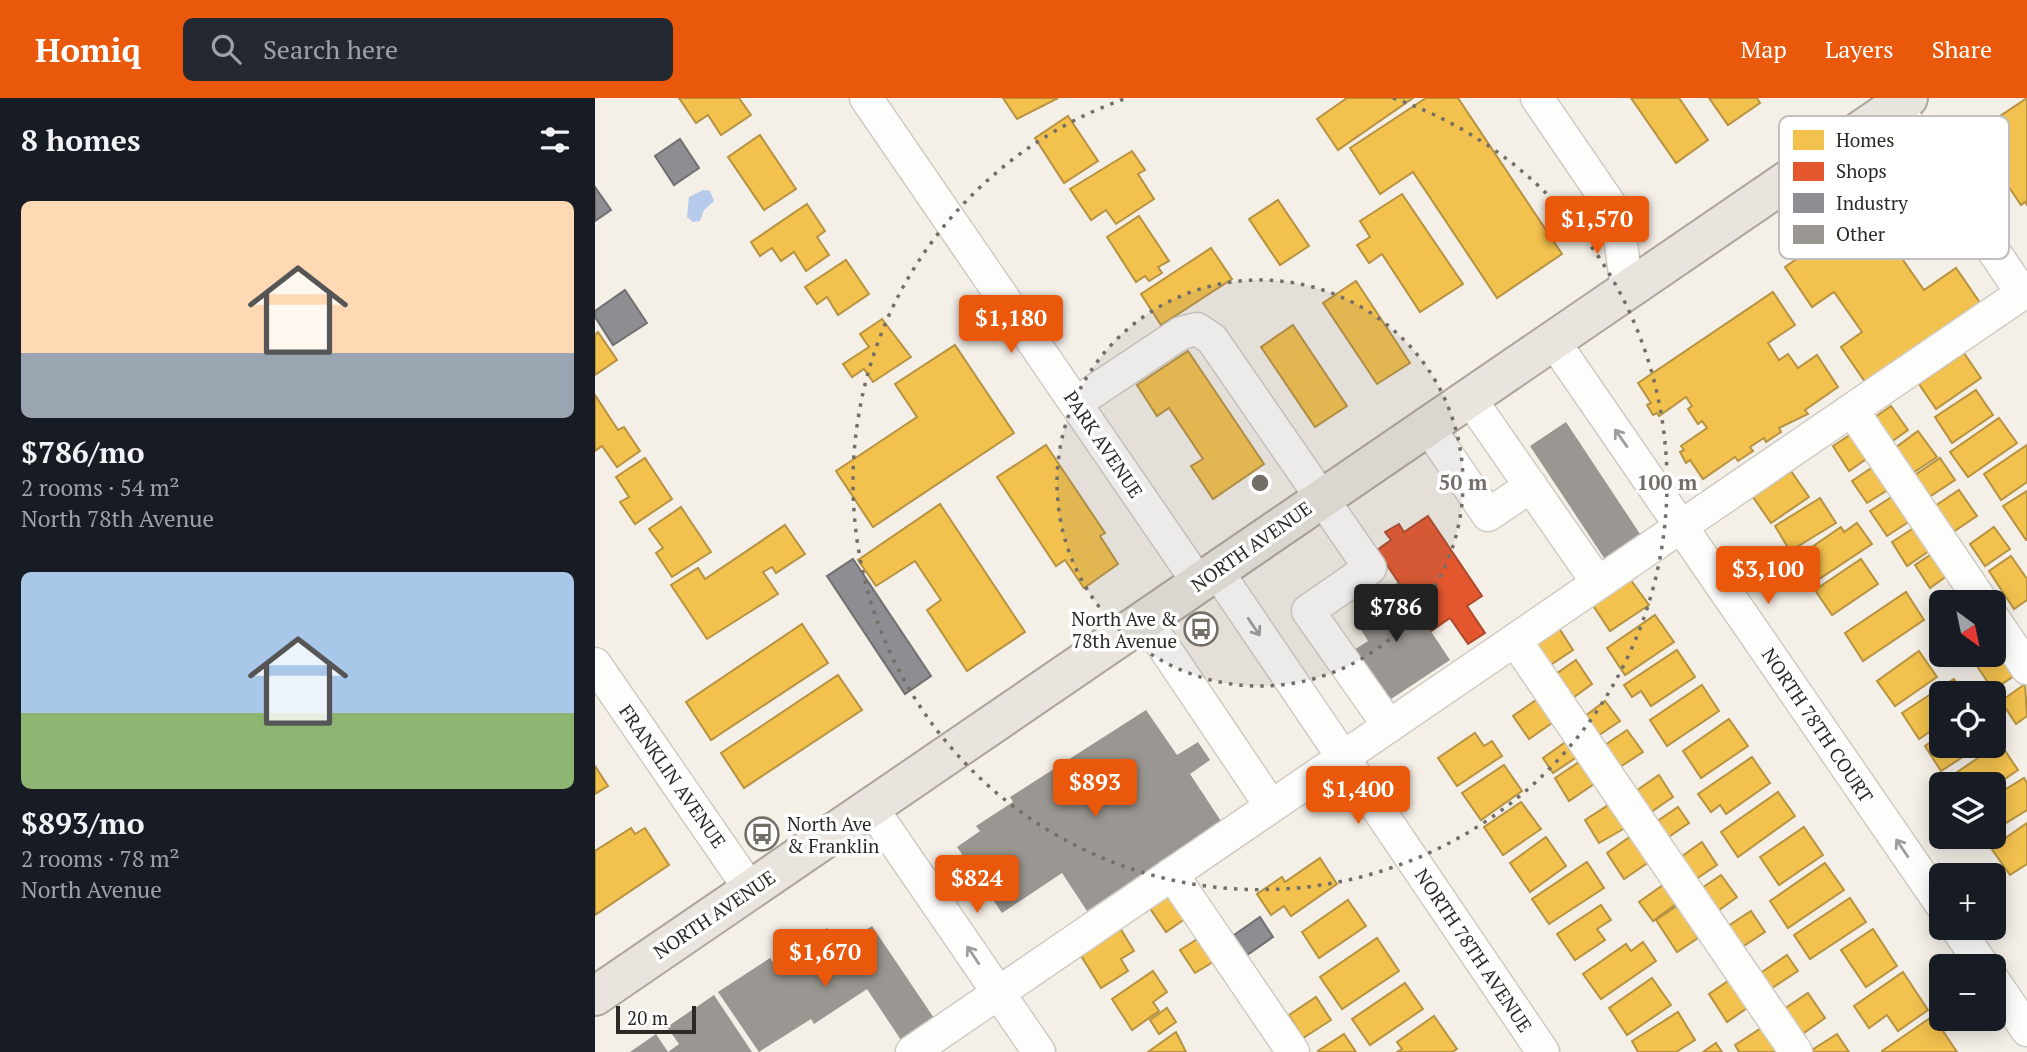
<!DOCTYPE html>
<meta charset="utf-8">
<style>
body{margin:0;font-family:"PT Serif",serif;background:#242831;color:#f1f3f6;height:100vh;display:flex;flex-direction:column;font-size:26px;white-space:nowrap}
*{box-sizing:border-box;margin:0}
p{font-size:23px;color:#9ea1a6}
.icon{flex:none;width:38px;height:38px;fill:none;stroke:currentColor;stroke-width:2;stroke-linecap:round;stroke-linejoin:round}
.map{position:relative;flex:1;overflow:hidden}
.side{display:flex;flex-direction:column;background:#171b24;width:595px}
.side>*{flex:none}
.needle{width:46px;rotate:147deg}
.tools{position:absolute;left:1334px;top:492px;display:grid;gap:14px}
.tools a{display:grid;place-items:center;width:77px;height:77px;border-radius:10px;background:#171b24;box-shadow:0 4px 18px #0003;font-size:35px}
.scale{position:absolute;left:21px;bottom:18px;width:80px;box-sizing:border-box;padding-left:7px;border:4px solid #2d2924;border-top:0;font-size:19px;line-height:24px;white-space:nowrap;color:#2d2924;-webkit-text-stroke:5px #fff;paint-order:stroke}
.price{position:absolute;translate:-50% -60px;padding:0 16px;border-radius:7px;background:#ea580c;color:#fff;font-size:23px;line-height:46px;filter:drop-shadow(0 2px 4px #0008)}
.price::after{content:'';position:absolute;left:50%;top:42px;width:21px;height:16px;margin-left:-10px;background:inherit;clip-path:polygon(0 0,100% 0,50% 100%)}
.price.on{background:#222;color:#fff}
ul{padding:0;list-style:none}
li{display:grid;align-content:center;gap:14px;height:371px;padding:0 21px}
li span{display:grid;place-items:center;height:217px;border-radius:10px;color:#555}
li>.icon{margin-inline-start:auto}
span .icon{width:126px;height:126px;fill:#fffc;stroke-width:1}
li b{font-size:30px}
h2{display:flex;justify-content:space-between;align-items:center;height:84px;padding:0 21px;font-size:30px}
header{display:flex;align-items:center;gap:42px;box-sizing:border-box;height:98px;padding:0 35px;background:#ea580c;color:#fff}
header strong{font-size:33px}
nav{display:flex;gap:38px;margin-inline-start:auto;font-size:24px}
.search{width:490px;height:63px;background:#242831;display:flex;align-items:center;gap:18px;box-sizing:border-box;padding:0 24px;border-radius:10px;color:#9ea1a6;font-size:26px}
main{display:flex;flex:1;min-height:0}
.map>svg:first-child{display:block}
</style>
<header>
<strong>Homiq</strong>
<div class="search"><svg class="icon" aria-label="search" viewBox="0 0 24 24"><circle cx="10" cy="10" r="6"/><path d="M15 15l6 6"/></svg>Search here</div>
<nav><a>Map</a><a>Layers</a><a>Share</a></nav>
</header>
<main>
<section class="side">
<h2>8 homes<svg class="icon" aria-label="filters" viewBox="0 0 24 24"><path d="M4 7h16M4 17h16"/><circle cx="9" cy="7" r="2"/><circle cx="15" cy="17" r="2"/></svg></h2>
<ul>
<li><span style="background:linear-gradient(#ffd9b3 70%,#9aa5b1 0)"><svg class="icon" aria-label="home" viewBox="0 0 24 24"><path d="M3 11l9-7 9 7M6 9v11h12V9"/></svg></span><div><b>$786/mo</b><p>2 rooms · 54 m²</p><p>North 78th Avenue</p></div></li>
<li><span style="background:linear-gradient(#a9c7e8 65%,#8fb573 0)"><svg class="icon" aria-label="home" viewBox="0 0 24 24"><path d="M3 11l9-7 9 7M6 9v11h12V9"/></svg></span><div><b>$893/mo</b><p>2 rooms · 78 m²</p><p>North Avenue</p></div></li>
</ul>
</section>
<div class="map">
<svg width="1432" height="954" viewBox="0 0 1432 954">
<rect width="100%" height="100%" fill="#f4efe7"/>
<polygon fill="#b6cbec" points="108,92 115,93 119,103 109,112 105,123 98,124 92,119 94,99"/>
<g fill="#f2c14e" stroke="#b79341" stroke-width="2">
<polygon points="84,0 144,0 156,17 126,37 113,17 101,25"/>
<polygon points="408,0 463,0 422,21"/>
<polygon points="752,0 818,0 743,52 722,21"/>
<polygon points="831,0 863,0 967,156 902,200 818,74 785,96 755,50"/>
<polygon points="1036,0 1084,0 1113,42 1081,65"/>
<polygon points="1114,0 1162,0 1165,5 1133,27"/>
<polygon points="1432,0 1432,107 1430,104 1426,107 1409,82 1413,79 1406,69 1399,74 1375,38"/>
<polygon points="473,18 503,63 469,85 440,40"/>
<polygon points="165,37 201,91 169,112 133,59"/>
<polygon points="537,53 550,72 543,76 559,101 521,126 511,112 496,122 475,91"/>
<polygon points="1306,89 1334,129 1301,152 1329,192 1361,170 1390,212 1275,291 1246,249 1267,234 1239,194 1217,209 1190,169"/>
<polygon points="807,96 868,186 825,214 787,156 774,165 762,147 775,139 765,123"/>
<polygon points="683,102 714,148 685,167 654,121"/>
<polygon points="212,106 230,133 222,139 234,157 211,173 199,154 186,163 177,150 165,158 156,144"/>
<polygon points="544,118 574,163 563,169 567,175 554,183 550,178 541,184 512,139"/>
<polygon points="616,150 637,181 566,227 546,196"/>
<polygon points="251,162 274,196 243,217 232,199 222,206 210,189"/>
<polygon points="761,183 815,265 782,286 728,205"/>
<polygon points="1178,194 1200,227 1173,245 1184,262 1193,256 1203,270 1222,257 1243,289 1210,312 1213,316 1184,330 1186,334 1171,344 1169,340 1155,349 1158,353 1143,363 1140,359 1108,381 1095,362 1091,365 1085,354 1089,352 1086,348 1112,330 1107,323 1103,326 1093,311 1097,308 1091,299 1064,318 1062,315 1058,317 1052,307 1056,305 1043,285"/>
<polygon points="287,221 316,259 278,284 269,271 257,279 248,266 274,249 265,236"/>
<polygon points="698,227 752,308 720,329 666,249"/>
<polygon points="3,234 22,262 0,277 0,237"/>
<polygon points="360,247 419,335 278,429 241,373 322,319 300,286"/>
<polygon points="593,253 669,366 618,401 596,368 608,361 574,310 562,318 542,287"/>
<polygon points="1369,255 1386,280 1341,311 1324,286"/>
<polygon points="1381,292 1398,317 1357,345 1340,319"/>
<polygon points="0,297 23,332 29,329 45,353 22,369 7,348 0,353"/>
<polygon points="1296,308 1313,332 1296,344 1279,320"/>
<polygon points="1404,320 1422,345 1373,379 1355,354"/>
<polygon points="1261,333 1277,357 1254,373 1238,348"/>
<polygon points="1323,333 1342,359 1318,375 1300,350"/>
<polygon points="451,347 510,435 505,438 523,466 489,490 470,462 461,468 402,379"/>
<polygon points="1432,347 1432,384 1406,402 1389,376"/>
<polygon points="50,360 77,401 40,426 25,404 34,399 21,379"/>
<polygon points="1345,360 1360,382 1334,399 1320,377"/>
<polygon points="1281,367 1296,390 1272,405 1257,383"/>
<polygon points="1196,373 1214,399 1176,425 1158,399"/>
<polygon points="1364,392 1382,418 1358,434 1340,408"/>
<polygon points="1432,393 1432,442 1431,442 1408,408"/>
<polygon points="1301,396 1318,421 1292,438 1275,413"/>
<polygon points="1225,400 1241,425 1195,453 1180,428"/>
<polygon points="345,406 430,534 372,573 332,512 346,502 320,463 281,488 263,462"/>
<polygon points="86,409 116,454 77,479 61,455 68,450 54,431"/>
<polygon points="1262,425 1277,446 1218,485 1201,460 1246,429 1249,434"/>
<polygon points="190,427 210,456 181,475 177,469 168,474 183,496 112,541 76,487 103,470 110,481"/>
<polygon points="1322,428 1337,451 1312,468 1297,444"/>
<polygon points="1399,429 1415,451 1390,468 1375,446"/>
<polygon points="1341,453 1356,475 1335,490 1320,467"/>
<polygon points="1416,458 1432,481 1432,502 1419,511 1394,473"/>
<polygon points="1266,461 1283,486 1237,517 1220,492"/>
<polygon points="1035,481 1054,507 1015,533 997,506"/>
<polygon points="1311,494 1329,522 1268,563 1250,535"/>
<polygon points="1060,517 1079,544 1030,577 1012,550"/>
<polygon points="207,526 233,565 116,642 91,604"/>
<polygon points="964,530 978,552 954,568 940,546"/>
<polygon points="1082,552 1100,579 1056,608 1046,593 1037,599 1029,587"/>
<polygon points="1406,552 1422,576 1398,592 1382,568"/>
<polygon points="1324,553 1342,579 1300,608 1282,583"/>
<polygon points="981,562 997,586 975,602 958,578"/>
<polygon points="243,577 267,612 149,690 126,655"/>
<polygon points="1359,581 1368,595 1346,595 1346,626 1324,641 1307,615"/>
<polygon points="1430,586 1432,618 1421,626 1406,603"/>
<polygon points="1107,587 1124,613 1072,648 1055,622"/>
<polygon points="941,602 957,625 934,641 918,618"/>
<polygon points="1010,603 1025,623 1003,638 989,619"/>
<polygon points="1134,621 1153,648 1106,680 1088,653"/>
<polygon points="1032,632 1048,654 1025,669 1010,647"/>
<polygon points="880,635 889,648 897,643 907,658 862,688 843,660"/>
<polygon points="1346,637 1346,648 1385,648 1346,673 1330,648"/>
<polygon points="972,643 982,659 958,675 948,660"/>
<polygon points="1405,645 1423,672 1398,689 1398,686 1356,686 1352,681"/>
<polygon points="1157,659 1175,685 1131,716 1125,707 1116,714 1103,696"/>
<polygon points="984,664 999,686 974,703 960,680"/>
<polygon points="909,667 927,693 886,722 867,695"/>
<polygon points="0,668 13,688 0,696"/>
<polygon points="1064,677 1078,699 1056,714 1041,693"/>
<polygon points="1429,680 1432,685 1432,712 1398,733 1398,699"/>
<polygon points="1183,694 1200,718 1143,759 1126,734"/>
<polygon points="926,704 946,731 908,757 889,729"/>
<polygon points="1015,706 1030,730 1004,745 990,722"/>
<polygon points="1083,709 1094,725 1072,740 1061,724"/>
<polygon points="1432,725 1432,766 1415,777 1396,750"/>
<polygon points="1209,729 1228,757 1184,787 1165,759"/>
<polygon points="36,730 40,736 50,730 74,767 0,817 0,753"/>
<polygon points="1036,738 1054,764 1029,781 1012,755"/>
<polygon points="951,739 971,768 935,794 915,765"/>
<polygon points="1107,744 1122,767 1098,783 1083,761"/>
<polygon points="725,760 742,786 696,818 689,808 676,817 662,796 687,779 690,784"/>
<polygon points="992,764 1009,790 954,826 937,801"/>
<polygon points="1230,765 1249,792 1193,830 1175,803"/>
<polygon points="1126,777 1142,799 1120,815 1104,792"/>
<polygon points="1068,787 1081,806 1058,823 1044,804"/>
<polygon points="577,793 594,818 571,834 554,809"/>
<polygon points="1255,800 1271,824 1215,861 1199,837"/>
<polygon points="753,802 771,828 724,860 707,834"/>
<polygon points="1006,807 1016,822 1002,831 1010,842 980,862 962,836"/>
<polygon points="1082,808 1103,840 1082,854 1061,822"/>
<polygon points="1156,813 1170,834 1144,851 1130,830"/>
<polygon points="525,830 539,853 526,861 533,873 506,890 485,856"/>
<polygon points="1278,831 1302,868 1271,889 1246,852"/>
<polygon points="607,838 623,861 600,875 585,852"/>
<polygon points="782,840 804,873 747,911 725,879"/>
<polygon points="1048,844 1061,863 1006,901 988,876 1031,846 1036,853"/>
<polygon points="1192,857 1203,873 1174,892 1164,876"/>
<polygon points="558,873 572,894 558,904 564,913 537,932 517,901"/>
<polygon points="1308,874 1333,912 1303,933 1292,917 1274,930 1259,908"/>
<polygon points="1057,880 1076,907 1032,937 1014,910"/>
<polygon points="1136,881 1155,908 1132,924 1114,896"/>
<polygon points="810,885 828,911 775,947 757,921"/>
<polygon points="1213,895 1230,920 1206,937 1189,911"/>
<polygon points="721,899 736,922 708,940 694,917"/>
<polygon points="572,910 581,924 564,936 555,922"/>
<polygon points="1083,914 1100,942 1081,954 1043,954 1037,943"/>
<polygon points="839,918 862,951 857,954 802,954 807,951 802,944"/>
<polygon points="1338,918 1362,954 1287,954 1287,953"/>
<polygon points="1168,929 1184,954 1144,954 1140,947"/>
<polygon points="581,934 591,954 553,954"/>
<polygon points="749,936 761,954 724,954 723,953"/>
<polygon points="1242,936 1254,954 1219,954 1217,952"/>
<polygon points="1121,945 1127,954 1108,954"/>
</g>
<polygon fill="#e4572e" stroke="#ad492b" stroke-width="2" points="833,418 887,498 872,508 890,535 873,546 855,520 836,533 782,452 796,442 790,434 804,426 809,434"/>
<g fill="#8d8d92" stroke="#706f71" stroke-width="2">
<polygon points="85,41 104,70 79,87 60,58"/>
<polygon points="0,89 16,112 0,123"/>
<polygon points="30,192 52,225 18,247 0,219 0,213"/>
<polygon points="258,461 336,578 310,596 232,478"/>
<polygon points="665,819 678,839 652,857 639,837"/>
</g>
<g fill="#9a9691">
<polygon points="971,324 1049,442 1013,466 935,348"/>
<polygon points="803,484 855,562 790,605 756,554 773,543 763,527 764,513"/>
<polygon points="551,612 582,657 603,644 615,662 595,676 626,723 492,813 467,775 407,815 362,749 385,733 381,728 418,704 415,699"/>
<polygon points="277,828 343,926 310,948 272,891 219,926 216,921 164,954 123,894 175,860 179,866 232,830 245,850"/>
<polygon points="119,897 157,954 35,954 61,936 73,954 84,946 72,929"/>
</g>
<g fill="none" stroke-linecap="round" stroke-linejoin="round">
<defs>
<g id="minor">
<polyline points="271,0 603,484"/>
<polyline points="942,0 1022,117 1032,190"/>
<polyline points="1301,8 1427,195"/>
<polyline points="957,241 1346,806"/>
<polyline points="873,298 1003,485"/>
<polyline points="481,305 586,235 602,231 617,241 775,470 713,513 794,628"/>
<polyline points="1257,312 1387,504"/>
<polyline points="832,327 893,417 936,388"/>
<polyline points="621,472 948,954"/>
<polyline points="1398,520 1432,570"/>
<polyline points="550,521 676,708"/>
<polyline points="920,542 1201,954"/>
<polyline points="0,566 155,791"/>
<polyline points="276,709 444,954"/>
<polyline points="577,776 698,954"/>
<polyline points="1362,830 1388,868"/>
<polyline points="1398,882 1432,932"/>
<polyline points="317,954 1432,192"/>
</g>
<polyline id="major" points="0,898 1313,0"/>
</defs>
<use href="#minor" stroke="#d0ccc5" stroke-width="35"/>
<use href="#major" stroke="#ada599" stroke-width="42"/>
<use href="#minor" stroke="#fdfdfb" stroke-width="32"/>
<use href="#major" stroke="#e9e5de" stroke-width="38"/>
</g>
<defs><path id="oneway-shaft" d="M-6 0H5M1.5-3L5.5 0L1.5 3" fill="none" stroke-width="1.6" stroke-linecap="round" stroke-linejoin="round" transform="scale(1.75)"/></defs>
<g stroke="#9f9e9a">
<use href="#oneway-shaft" transform="translate(1026 340) rotate(-125)"/>
<use href="#oneway-shaft" transform="translate(659 529) rotate(56)"/>
<use href="#oneway-shaft" transform="translate(1307 750) rotate(-124)"/>
<use href="#oneway-shaft" transform="translate(378 857) rotate(-124)"/>
</g>
<circle cx="665" cy="385" r="203" fill="#736e68" fill-opacity=".12"/>
<g fill="none" stroke="#736e68" stroke-width="3.5" stroke-dasharray="3.5 7">
<circle cx="665" cy="385" r="203"/>
<path d="M798 0A407 407 0 1 1 532 0"/>
</g>
<defs>
<symbol id="bus-ring" viewBox="-11 -11 22 22"><circle r="9.5" fill="#fff" stroke="#736e68" stroke-width="1.5"/><path d="M-5-6H5V4H4V6H2V4H-2V6H-4V4H-5ZM-3.5-4V0h7V-4ZM-3.5 1.2v1.5H-2V1.2ZM2 1.2v1.5H3.5V1.2Z" fill="#736e68"/></symbol>
</defs>
<g fill-rule="evenodd">
<use href="#bus-ring" x="587" y="512" width="38" height="38"/>
<use href="#bus-ring" x="148" y="717" width="38" height="38"/>
</g>
<g text-anchor="middle" dominant-baseline="central" stroke-width="7" stroke-linejoin="round" paint-order="stroke">
<g font-size="19" fill="#2d2924" stroke="#fff">
<text transform="translate(509 346) rotate(56)">PARK AVENUE</text>
<text transform="translate(656 448) rotate(-35)">NORTH AVENUE</text>
<text transform="translate(1223 627) rotate(56)">NORTH 78TH COURT</text>
<text transform="translate(78 678) rotate(55)">FRANKLIN AVENUE</text>
<text transform="translate(119 816) rotate(-34)">NORTH AVENUE</text>
<text transform="translate(879 852) rotate(56)">NORTH 78TH AVENUE</text>
</g>
<g font-size="19" fill="#2d2924" stroke="#fff" text-anchor="end">
<text x="582" y="520">North Ave &amp;<tspan x="582" dy="22">78th Avenue</tspan></text>
<text x="192" y="725" text-anchor="start">North Ave<tspan x="192" dy="22">&amp; Franklin</tspan></text>
</g>
</g>
<rect x="1184" y="18" width="230" height="143" rx="10" fill="#fff" stroke="#c0bfbd" stroke-width="2"/>
<rect x="1198" y="32" width="31" height="20" fill="#f2c14e"/>
<rect x="1198" y="64" width="31" height="19" fill="#e4572e"/>
<rect x="1198" y="95" width="31" height="20" fill="#8d8d92"/>
<rect x="1198" y="127" width="31" height="19" fill="#9a9691"/>
<g font-size="19" fill="#2d2924">
<text x="1241" y="49">Homes</text>
<text x="1241" y="80">Shops</text>
<text x="1241" y="112">Industry</text>
<text x="1241" y="143">Other</text>
</g>
<circle cx="665" cy="385" r="10" fill="#736e68" stroke="#fff" stroke-width="3.5"/>
<g font-size="21" text-anchor="middle" font-weight="bold" fill="#736e68" stroke="#fff" stroke-width="7" stroke-linejoin="round" paint-order="stroke">
<text x="868" y="392">50 m</text>
<text x="1072" y="392">100 m</text>
</g>
</svg>
<div class="tools">
<a><svg class="needle" viewBox="-14 -14 28 28"><path d="M0-13l5 13h-10z" fill="#e53935"/><path d="M0 13l5-13h-10z" fill="#9ea1a6"/></svg></a>
<a><svg class="icon" aria-label="locate" viewBox="0 0 24 24"><circle cx="12" cy="12" r="6"/><path d="M12 2v4M12 18v4M2 12h4M18 12h4"/></svg></a>
<a><svg class="icon" aria-label="layers" viewBox="0 0 24 24"><path d="M12 4l9 5-9 5-9-5zM3 14l9 5 9-5"/></svg></a>
<a>+</a>
<a>−</a>
</div>
<div class="scale">20 m</div>
<b class="price" style="left:1002px;top:158px">$1,570</b>
<b class="price" style="left:416px;top:257px">$1,180</b>
<b class="price" style="left:1173px;top:508px">$3,100</b>
<b class="price on" style="left:801px;top:546px">$786</b>
<b class="price" style="left:500px;top:721px">$893</b>
<b class="price" style="left:763px;top:728px">$1,400</b>
<b class="price" style="left:382px;top:817px">$824</b>
<b class="price" style="left:230px;top:891px">$1,670</b>
</div>
</main>
